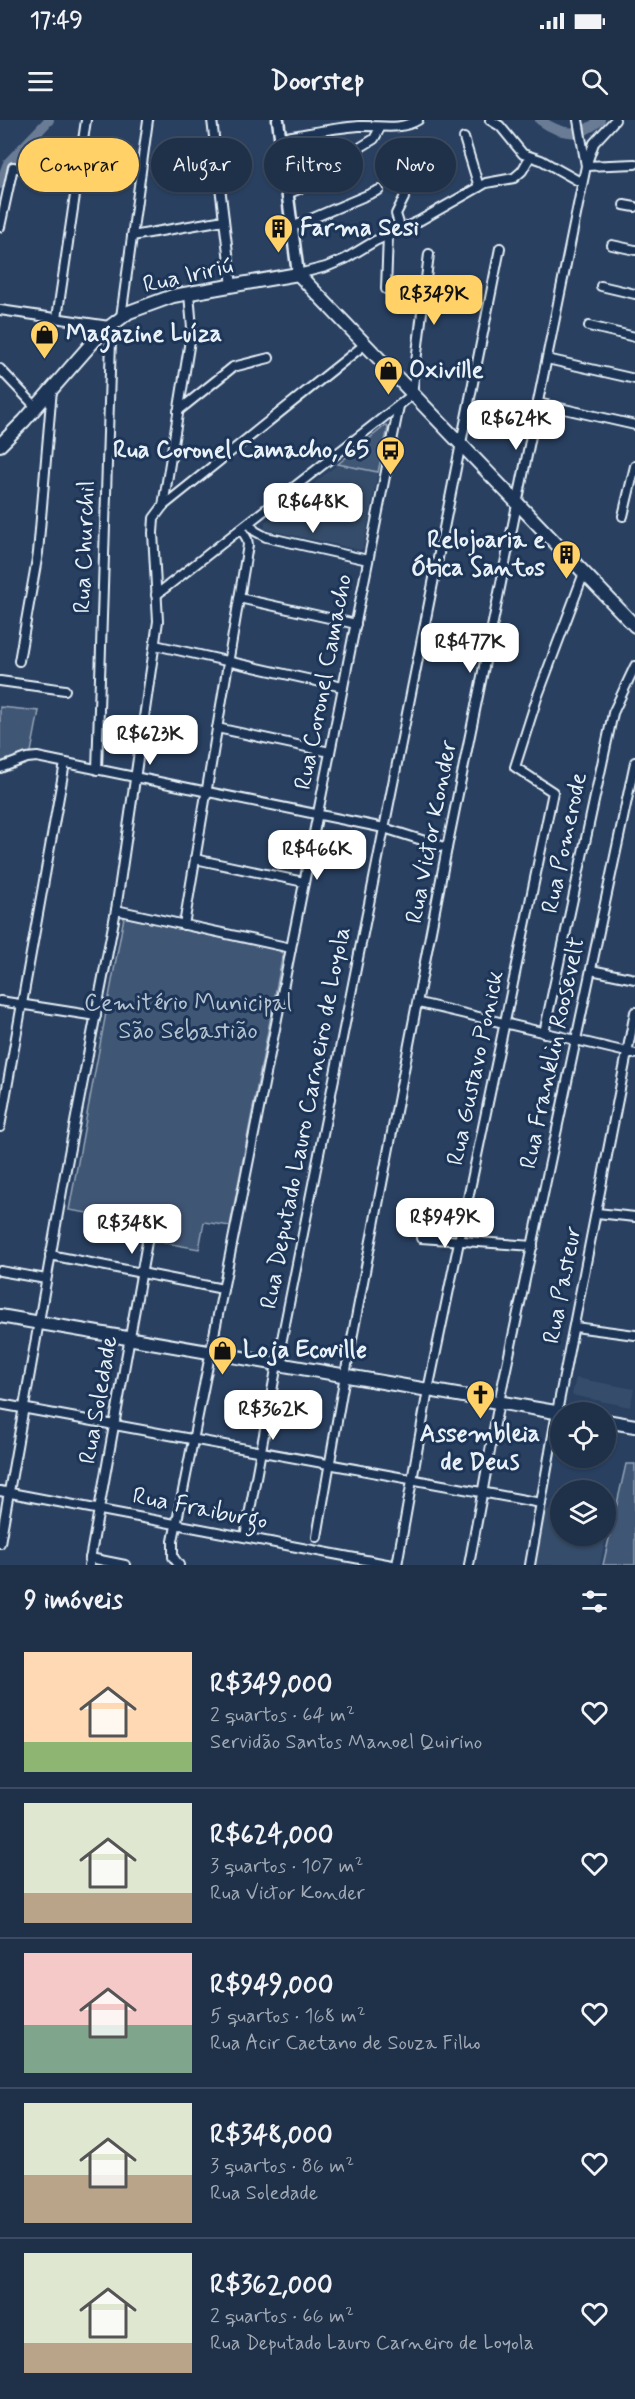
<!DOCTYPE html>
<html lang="pt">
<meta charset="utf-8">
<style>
body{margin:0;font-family:Mynerve,sans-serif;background:#2c3c53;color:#f1f3f6;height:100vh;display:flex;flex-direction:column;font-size:22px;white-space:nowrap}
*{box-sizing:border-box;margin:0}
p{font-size:20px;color:#a1a9b4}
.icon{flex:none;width:33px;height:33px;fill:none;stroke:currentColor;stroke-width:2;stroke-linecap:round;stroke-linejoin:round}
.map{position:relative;height:1445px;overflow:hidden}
.side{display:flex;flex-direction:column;background:#1f3049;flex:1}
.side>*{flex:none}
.top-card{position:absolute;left:18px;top:18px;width:600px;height:54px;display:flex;gap:12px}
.fabs{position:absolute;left:550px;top:1282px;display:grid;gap:12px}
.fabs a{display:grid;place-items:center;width:66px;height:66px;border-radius:50%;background:#1f3049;box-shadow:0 2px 4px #0004,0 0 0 2px #3c4b61;font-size:30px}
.price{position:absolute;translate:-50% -51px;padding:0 14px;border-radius:12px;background:#fff;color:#222;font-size:20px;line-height:39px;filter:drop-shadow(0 2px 3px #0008)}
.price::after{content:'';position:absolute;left:50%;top:36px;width:18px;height:14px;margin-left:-9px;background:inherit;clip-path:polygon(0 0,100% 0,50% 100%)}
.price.selected{background:#ffd166;color:#111}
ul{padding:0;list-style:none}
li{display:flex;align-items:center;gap:18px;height:150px;padding:0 24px}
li+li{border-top:2px solid #3c4b61}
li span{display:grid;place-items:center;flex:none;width:168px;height:120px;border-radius:0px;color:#555}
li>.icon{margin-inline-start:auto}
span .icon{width:72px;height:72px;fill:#fffc;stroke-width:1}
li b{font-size:26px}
h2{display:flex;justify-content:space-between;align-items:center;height:72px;padding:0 24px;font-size:26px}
.pill{padding:0 21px;border-radius:27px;background:#1f3049;box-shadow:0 2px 4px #0004,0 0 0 2px #3c4b61;font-size:21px;line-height:54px}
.pill.selected{background:#ffd166;color:#111}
.status{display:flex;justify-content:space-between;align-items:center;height:42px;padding:0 30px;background:#1f3049;direction:ltr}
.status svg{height:16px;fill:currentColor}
header{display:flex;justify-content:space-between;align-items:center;height:78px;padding:0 24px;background:#1f3049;font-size:27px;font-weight:700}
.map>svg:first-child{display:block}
</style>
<div class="status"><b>17:49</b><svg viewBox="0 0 49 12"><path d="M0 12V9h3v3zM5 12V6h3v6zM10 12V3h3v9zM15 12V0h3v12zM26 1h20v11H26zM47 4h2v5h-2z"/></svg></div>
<header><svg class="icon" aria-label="menu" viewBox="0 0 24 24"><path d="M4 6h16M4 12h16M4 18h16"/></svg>Doorstep<svg class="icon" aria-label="search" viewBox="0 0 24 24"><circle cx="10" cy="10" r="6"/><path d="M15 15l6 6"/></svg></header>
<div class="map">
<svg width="635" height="1445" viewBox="0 0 635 1445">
<rect width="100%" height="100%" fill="#294061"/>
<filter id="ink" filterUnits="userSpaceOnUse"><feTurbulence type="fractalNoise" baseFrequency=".0167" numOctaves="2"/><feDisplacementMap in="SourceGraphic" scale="12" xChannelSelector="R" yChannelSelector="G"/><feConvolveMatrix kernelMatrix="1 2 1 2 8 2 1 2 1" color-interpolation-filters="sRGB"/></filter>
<g filter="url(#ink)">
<g fill="#364d6b">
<polygon points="338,344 378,352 363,428 360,430 265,409 265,402"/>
<polygon points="576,1258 634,1269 630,1287 572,1275"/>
<polygon points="545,1389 561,1392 561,1416 606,1416 600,1445 536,1445"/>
</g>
<g fill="#415774" stroke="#94a4b6" stroke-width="1.5">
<polygon points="386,305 388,308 378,352 338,344"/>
<polygon points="0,587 39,591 31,632 0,643"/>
<polygon points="124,797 278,830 283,834 230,1106 204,1102 199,1129 91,1110 94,1094 69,1090"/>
<polygon points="626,1344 635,1344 635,1445 603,1445"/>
</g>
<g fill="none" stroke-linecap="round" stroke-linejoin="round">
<g stroke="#6b7c95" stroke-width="10">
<path d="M540 0C561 15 580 18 600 0"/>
<polyline points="0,64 8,43 49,0"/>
</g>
<defs>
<g id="minor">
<polyline points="212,0 232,166"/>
<polyline points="490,0 500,6 523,34 541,40 582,63"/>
<polyline points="615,0 594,23 586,46 635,44"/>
<path d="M280 18C306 14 332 8 359 6 379 5 400 11 418 0"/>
<polyline points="464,18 479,67"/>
<polyline points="287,74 338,53 348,43 356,30 374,19 380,8"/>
<polyline points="624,85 635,87"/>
<polyline points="0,107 13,47 78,60"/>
<polyline points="292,107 379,70"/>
<polyline points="401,110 396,94 404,78 409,39"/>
<polyline points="132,116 224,100"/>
<polyline points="612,125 635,130"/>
<polyline points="298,154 326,147 345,139 375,121 419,101 486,63 514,58 522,51 530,37"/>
<polyline points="601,166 635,174"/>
<polyline points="386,169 388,115"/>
<polyline points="0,190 109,206 111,221 97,650"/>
<polyline points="121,197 148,0"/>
<polyline points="57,198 86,0"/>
<polyline points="589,206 635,217"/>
<polyline points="547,239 635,259"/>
<polyline points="0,249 36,287"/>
<polyline points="538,283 635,305"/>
<polyline points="178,291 233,247 269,238"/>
<polyline points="163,386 192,208 189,174"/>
<polyline points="623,396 635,346"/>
<polyline points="249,403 255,411 266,417 368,440"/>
<polyline points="156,475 412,275 429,134"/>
<polyline points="239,478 356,504"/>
<polyline points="155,525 343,567"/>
<polyline points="19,541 38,433 52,269"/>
<polyline points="0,561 65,570"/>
<polyline points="217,608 330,632"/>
<polyline points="0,648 27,638 37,637 384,708 447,728"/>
<polyline points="195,739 304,762"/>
<polyline points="116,790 291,828"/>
<polyline points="184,805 248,425 247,419 241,409"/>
<polyline points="591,850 635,859"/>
<polyline points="0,881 96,896"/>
<polyline points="419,883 635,934"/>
<polyline points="544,913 613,593 635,546"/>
<polyline points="0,1007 65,643"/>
<polyline points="597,1093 635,1097"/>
<polyline points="421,1118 533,1126"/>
<polyline points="50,1135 223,1169"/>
<polyline points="0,1151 46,1159"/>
<polyline points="575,1207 635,1215"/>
<polyline points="0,1284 541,1383"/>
<polyline points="0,1371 392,1445"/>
<polyline points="245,1417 277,1244 500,128"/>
<polyline points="317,1417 345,1255 447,728 586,46 578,0"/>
<polyline points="0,1423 65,1054 116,790 158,501 153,413 154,398 163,386 364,225"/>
<polyline points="90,1438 125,1445"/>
<polyline points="89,1445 147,1122"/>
<polyline points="179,1445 173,1437 173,1421 399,286"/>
<polyline points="397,1445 428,1270 553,672 515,647 537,578 584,453"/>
<polyline points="469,1445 499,1282 635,642"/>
<polyline points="530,1445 557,1292 635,892"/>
</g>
<polyline id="secondary" points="278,0 298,154"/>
<g id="primary">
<polyline points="0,325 24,301 100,214 129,192 173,176 298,154 635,506"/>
<polyline points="0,1196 561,1293"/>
<polyline points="606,1301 635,1306"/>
</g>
</defs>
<use href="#minor" stroke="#e8f1f8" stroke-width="12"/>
<use href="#secondary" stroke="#e8f1f8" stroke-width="15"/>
<use href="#primary" stroke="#e8f1f8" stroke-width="16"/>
<use href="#minor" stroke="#1d3557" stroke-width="8"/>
<use href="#secondary" stroke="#1d3557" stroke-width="10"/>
<use href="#primary" stroke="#1d3557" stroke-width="12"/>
</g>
</g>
<defs>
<symbol id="building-pin" viewBox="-11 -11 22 30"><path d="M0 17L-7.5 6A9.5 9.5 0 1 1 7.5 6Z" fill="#ffd166" stroke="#1d3557"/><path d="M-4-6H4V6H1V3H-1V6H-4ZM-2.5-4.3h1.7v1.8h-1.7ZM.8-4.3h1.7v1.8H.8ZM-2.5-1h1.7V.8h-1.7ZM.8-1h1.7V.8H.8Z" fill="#111"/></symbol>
<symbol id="shop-pin" viewBox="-11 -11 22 30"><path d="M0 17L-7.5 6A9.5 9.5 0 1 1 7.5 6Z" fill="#ffd166" stroke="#1d3557"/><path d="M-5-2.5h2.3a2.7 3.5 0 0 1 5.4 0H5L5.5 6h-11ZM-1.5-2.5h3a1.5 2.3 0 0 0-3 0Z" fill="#111"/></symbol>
<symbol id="bus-pin" viewBox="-11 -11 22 30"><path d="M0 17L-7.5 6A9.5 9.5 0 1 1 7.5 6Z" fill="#ffd166" stroke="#1d3557"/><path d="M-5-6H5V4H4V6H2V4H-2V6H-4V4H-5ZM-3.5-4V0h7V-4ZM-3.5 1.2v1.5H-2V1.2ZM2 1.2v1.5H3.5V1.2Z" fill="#111"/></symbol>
<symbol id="church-pin" viewBox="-11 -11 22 30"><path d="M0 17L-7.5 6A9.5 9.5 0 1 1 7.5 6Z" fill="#ffd166" stroke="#1d3557"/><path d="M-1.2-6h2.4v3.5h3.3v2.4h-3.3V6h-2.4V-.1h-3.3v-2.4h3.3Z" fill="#111"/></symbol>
</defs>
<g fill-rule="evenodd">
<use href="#building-pin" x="262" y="92" width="33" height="45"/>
<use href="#shop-pin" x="28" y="198" width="33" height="45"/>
<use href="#shop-pin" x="372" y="234" width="33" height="45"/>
<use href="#bus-pin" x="374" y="314" width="33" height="45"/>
<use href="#building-pin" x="550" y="418" width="33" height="45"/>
<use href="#shop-pin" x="206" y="1214" width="33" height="45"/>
<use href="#church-pin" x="464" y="1258" width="33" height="45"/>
</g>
<g text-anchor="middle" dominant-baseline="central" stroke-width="6" stroke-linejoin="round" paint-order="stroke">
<g font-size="24" font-weight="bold" fill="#e8f1f8" stroke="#1d3557" text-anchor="start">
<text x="300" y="108">Farma Sesi</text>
<text x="66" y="214">Magazine Luíza</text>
<text x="409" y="250">Oxiville</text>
<text x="369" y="330" text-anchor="end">Rua Coronel Camacho, 65</text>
<text x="545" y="420" text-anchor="end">Relojoaria e<tspan x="545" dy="28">Ótica Santos</tspan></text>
<text x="243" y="1230">Loja Ecoville</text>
<text x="480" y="1314" text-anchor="middle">Assembleia<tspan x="480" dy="28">de Deus</tspan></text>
</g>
<g font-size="24" fill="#e8f1f8" stroke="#1d3557">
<text transform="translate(188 156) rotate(-13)">Rua Iririú</text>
<text transform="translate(85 427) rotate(-88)">Rua Churchil</text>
<text transform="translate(324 562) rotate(-79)">Rua Coronel Camacho</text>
<text transform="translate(432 712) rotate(-79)">Rua Victor Konder</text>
<text transform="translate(565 723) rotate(-78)">Rua Pomerode</text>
<text transform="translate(553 933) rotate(-78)">Rua Franklin Roosevelt</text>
<text transform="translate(476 948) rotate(-78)">Rua Gustavo Ponick</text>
<text transform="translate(306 998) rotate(-79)">Rua Deputado Lauro Carneiro de Loyola</text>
<text transform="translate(563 1165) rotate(-79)">Rua Pasteur</text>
<text transform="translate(99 1280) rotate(-80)">Rua Soledade</text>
<text transform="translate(200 1389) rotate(11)">Rua Fraiburgo</text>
</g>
<g font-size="24" fill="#b6c3d0" stroke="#1d3557">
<text x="188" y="883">Cemitério Municipal<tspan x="188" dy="28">São Sebastião</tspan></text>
</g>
</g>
</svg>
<div class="fabs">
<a><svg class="icon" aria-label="locate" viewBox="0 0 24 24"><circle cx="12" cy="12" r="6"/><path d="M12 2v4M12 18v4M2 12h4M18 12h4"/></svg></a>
<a><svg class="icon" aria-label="layers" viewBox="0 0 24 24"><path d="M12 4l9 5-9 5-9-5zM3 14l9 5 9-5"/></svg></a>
</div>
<b class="price selected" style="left:434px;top:206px">R$349K</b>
<b class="price" style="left:516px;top:331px">R$624K</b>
<b class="price" style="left:313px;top:414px">R$648K</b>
<b class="price" style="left:470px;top:554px">R$477K</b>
<b class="price" style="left:150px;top:646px">R$623K</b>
<b class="price" style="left:317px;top:761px">R$466K</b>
<b class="price" style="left:445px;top:1129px">R$949K</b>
<b class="price" style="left:132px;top:1135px">R$348K</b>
<b class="price" style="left:273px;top:1321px">R$362K</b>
<div class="top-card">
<a class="pill selected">Comprar</a>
<a class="pill">Alugar</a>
<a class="pill">Filtros</a>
<a class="pill">Novo</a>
</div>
</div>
<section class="side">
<h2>9 imóveis<svg class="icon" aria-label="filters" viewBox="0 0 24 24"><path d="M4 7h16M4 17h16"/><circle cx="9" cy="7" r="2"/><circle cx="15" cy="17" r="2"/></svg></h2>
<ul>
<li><span style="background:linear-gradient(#ffd9b3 75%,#8fb573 0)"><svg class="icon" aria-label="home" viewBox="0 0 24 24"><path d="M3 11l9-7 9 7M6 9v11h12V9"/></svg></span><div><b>R$349,000</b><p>2 quartos · 64 m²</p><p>Servidão Santos Manoel Quirino</p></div><svg class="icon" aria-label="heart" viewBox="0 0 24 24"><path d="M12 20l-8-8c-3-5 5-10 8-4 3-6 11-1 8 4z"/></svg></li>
<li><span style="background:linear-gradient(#dfe7d0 75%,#b9a48a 0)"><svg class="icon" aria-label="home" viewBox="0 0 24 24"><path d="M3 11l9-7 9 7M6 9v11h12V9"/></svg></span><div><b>R$624,000</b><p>3 quartos · 107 m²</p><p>Rua Victor Konder</p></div><svg class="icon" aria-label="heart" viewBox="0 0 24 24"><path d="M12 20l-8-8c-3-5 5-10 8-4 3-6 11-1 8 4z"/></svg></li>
<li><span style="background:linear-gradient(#f6c9c9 60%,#7fa58c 0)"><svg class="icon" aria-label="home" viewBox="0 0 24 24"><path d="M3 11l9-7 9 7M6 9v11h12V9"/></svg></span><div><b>R$949,000</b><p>5 quartos · 168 m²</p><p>Rua Acir Caetano de Souza Filho</p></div><svg class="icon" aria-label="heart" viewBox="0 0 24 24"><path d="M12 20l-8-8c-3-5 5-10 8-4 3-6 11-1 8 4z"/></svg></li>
<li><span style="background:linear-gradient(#dfe7d0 60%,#b9a48a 0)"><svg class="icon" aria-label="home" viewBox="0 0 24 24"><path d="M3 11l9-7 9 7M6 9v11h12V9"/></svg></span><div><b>R$348,000</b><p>3 quartos · 86 m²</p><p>Rua Soledade</p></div><svg class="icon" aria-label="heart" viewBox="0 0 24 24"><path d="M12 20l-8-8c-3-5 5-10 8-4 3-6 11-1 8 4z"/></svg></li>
<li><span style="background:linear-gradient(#dfe7d0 75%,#b9a48a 0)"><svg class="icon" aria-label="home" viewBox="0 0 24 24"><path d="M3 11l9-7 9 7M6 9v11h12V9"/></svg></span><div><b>R$362,000</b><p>2 quartos · 66 m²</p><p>Rua Deputado Lauro Carneiro de Loyola</p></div><svg class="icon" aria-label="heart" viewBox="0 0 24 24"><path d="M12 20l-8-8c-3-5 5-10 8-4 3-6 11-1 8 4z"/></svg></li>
</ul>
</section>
